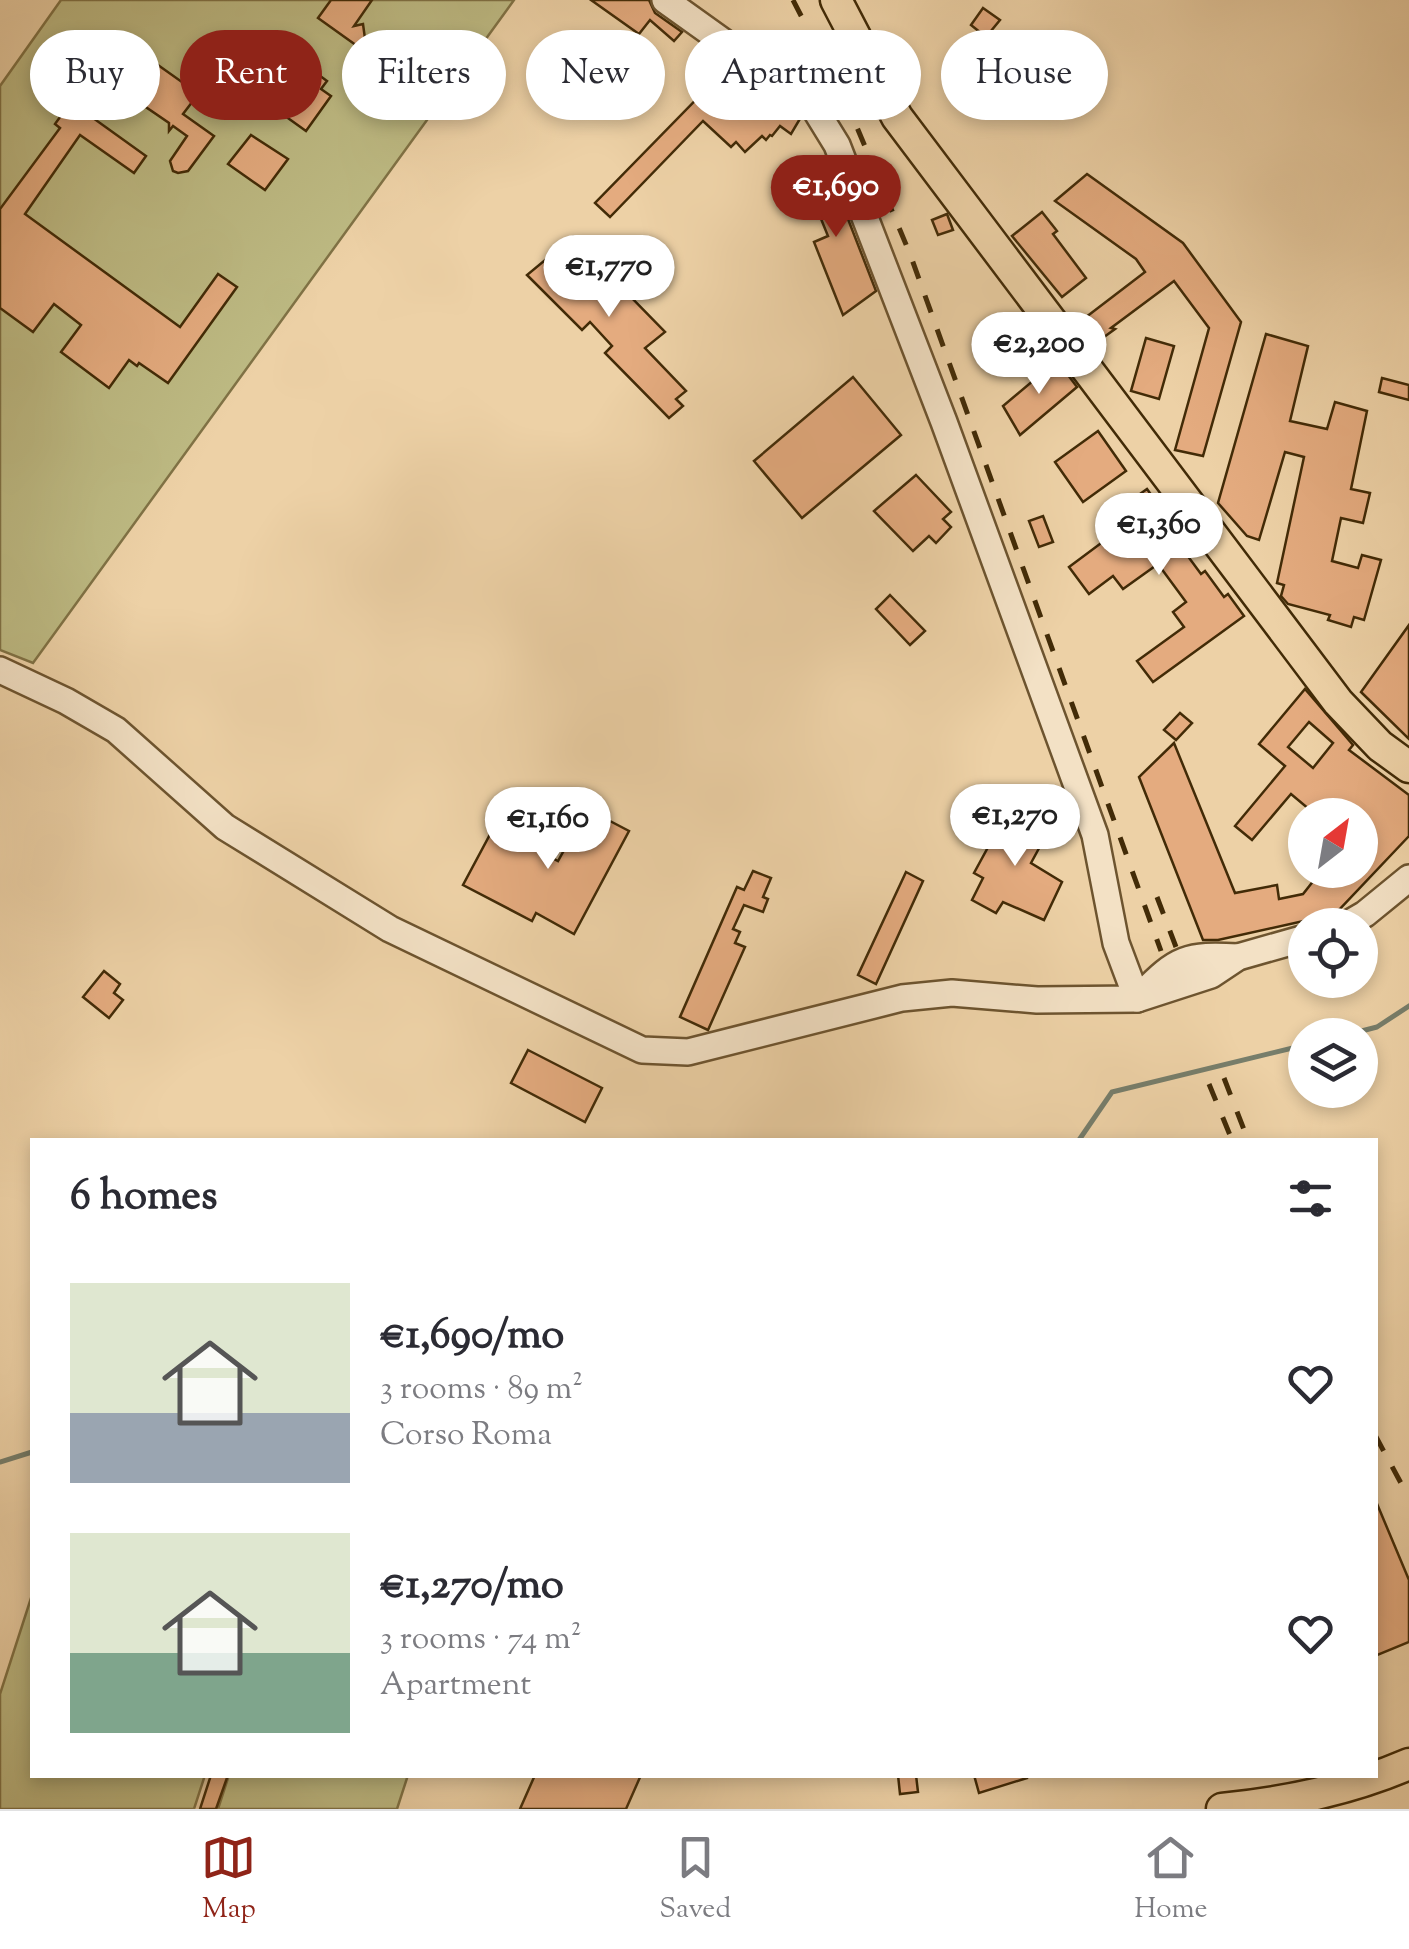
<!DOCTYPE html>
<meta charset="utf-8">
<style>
body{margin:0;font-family:"Sorts Mill Goudy",serif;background:#f2f2f3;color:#2b2b33;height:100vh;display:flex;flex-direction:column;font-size:38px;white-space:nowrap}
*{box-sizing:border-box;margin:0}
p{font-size:32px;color:#7c7c81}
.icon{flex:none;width:55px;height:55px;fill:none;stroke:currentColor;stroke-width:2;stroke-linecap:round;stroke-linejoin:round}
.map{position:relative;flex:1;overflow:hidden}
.details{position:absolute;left:30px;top:1138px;width:1348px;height:640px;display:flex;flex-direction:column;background:#fff;border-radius:0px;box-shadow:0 5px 15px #0003}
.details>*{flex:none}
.banner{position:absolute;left:30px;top:30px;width:1350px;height:90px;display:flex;gap:20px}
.needle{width:65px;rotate:31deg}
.buttons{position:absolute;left:1288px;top:798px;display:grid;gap:20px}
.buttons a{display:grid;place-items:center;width:90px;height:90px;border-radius:50%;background:#fff;box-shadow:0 5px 15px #0003;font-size:50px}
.price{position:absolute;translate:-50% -85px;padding:0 22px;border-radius:35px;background:#fff;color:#222;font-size:32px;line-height:65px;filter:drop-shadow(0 2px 5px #0008)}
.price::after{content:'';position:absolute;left:50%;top:60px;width:30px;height:22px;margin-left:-15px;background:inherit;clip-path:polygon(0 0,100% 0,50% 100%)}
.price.current{background:#8f2418;color:#fff}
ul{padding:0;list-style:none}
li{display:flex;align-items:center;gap:30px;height:250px;padding:0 40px}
li span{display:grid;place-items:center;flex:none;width:280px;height:200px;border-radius:0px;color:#555}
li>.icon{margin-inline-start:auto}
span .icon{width:120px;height:120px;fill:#fffc;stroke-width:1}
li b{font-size:42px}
h2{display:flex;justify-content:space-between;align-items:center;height:120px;padding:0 40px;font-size:42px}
.pill{padding:0 35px;border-radius:45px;background:#fff;box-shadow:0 5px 15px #0003;font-size:35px;line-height:90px}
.pill.current{background:#8f2418;color:#fff}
.tabs{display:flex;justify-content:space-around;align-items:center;height:140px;border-top:2px solid #e1e1e2;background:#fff;font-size:28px;color:#7c7c81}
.tabs a{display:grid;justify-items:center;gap:5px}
.tabs .current{color:#8f2418}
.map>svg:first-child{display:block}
</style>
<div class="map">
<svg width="1409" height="1809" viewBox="0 0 1409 1809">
<rect width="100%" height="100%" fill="#edd1a6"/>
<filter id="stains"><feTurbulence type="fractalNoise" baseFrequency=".002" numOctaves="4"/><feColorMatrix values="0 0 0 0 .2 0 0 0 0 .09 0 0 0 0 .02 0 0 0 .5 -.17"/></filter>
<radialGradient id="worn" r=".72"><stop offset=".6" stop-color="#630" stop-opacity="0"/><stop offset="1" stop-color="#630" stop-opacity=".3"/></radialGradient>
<g fill="#bdba83" stroke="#807245" stroke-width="2.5">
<polygon points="61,0 514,0 33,663 0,650 0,86"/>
<polygon points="32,1595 32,1775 205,1775 194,1809 0,1809 0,1694"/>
<polygon points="229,1775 408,1775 397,1809 218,1809"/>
</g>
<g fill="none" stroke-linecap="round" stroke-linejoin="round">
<g stroke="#777e6b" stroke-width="5">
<polyline points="1346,1035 1377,1027 1409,1006"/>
<polyline points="1079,1140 1112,1092 1305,1045"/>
<polyline points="0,1462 32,1452"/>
</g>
</g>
<g fill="#e4ab7f" stroke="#422b07" stroke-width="2.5" fill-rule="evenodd">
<polygon points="331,0 372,0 354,26 363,24 367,53 318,18"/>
<polygon points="591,0 649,0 655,13 682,32 674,41 650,20 639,34"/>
<polygon points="983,8 1000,20 986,37 971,25"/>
<polygon points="134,48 189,87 187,90 196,97 183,114 214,136 188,171 178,173 173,171 170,161 187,136 173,126 169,131 169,123 115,86 93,118 146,156 134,173 80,135 25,214 180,327 218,274 237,287 168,383 139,363 137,366 129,360 109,388 61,352 81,325 54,304 33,332 0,308 0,209 60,128 55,124 106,53 122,64"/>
<polygon points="285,50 327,81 321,89 331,96 306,131 253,93"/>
<polygon points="729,66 801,117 791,134 780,126 772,136 770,135 766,140 762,136 745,152 736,142 731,147 703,121 610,217 595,203"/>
<polygon points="251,135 288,159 265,190 228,164"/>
<polygon points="825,160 876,291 843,315 814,242 828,236 817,209 803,216 793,188 817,177 812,165"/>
<polygon points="1087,174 1183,243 1241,322 1203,456 1175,450 1209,328 1174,281 1111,328 1115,329 1093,345 1077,324 1145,272 1136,259 1055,201"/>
<polygon points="1042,212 1057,231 1053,234 1086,278 1062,297 1012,236"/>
<polygon points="947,214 953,230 938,235 932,220"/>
<polygon points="573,237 617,290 621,287 665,332 645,348 686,391 676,399 683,406 669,418 605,353 612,346 590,322 582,330 527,275"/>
<polygon points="1266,334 1308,346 1290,421 1327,429 1335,402 1367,411 1351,489 1370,493 1363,523 1341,518 1332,561 1358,568 1362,555 1381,560 1364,620 1354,617 1351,627 1328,620 1330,615 1288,604 1281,596 1284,585 1277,583 1304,457 1285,452 1259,540 1247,536 1218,503"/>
<polygon points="1146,338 1174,346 1159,399 1131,391"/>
<polygon points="1059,363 1077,387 1020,435 1003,406 1053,364 1055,366"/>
<polygon points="853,377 901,435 802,518 754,461"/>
<polygon points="1382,378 1409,385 1409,400 1379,392"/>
<polygon points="1098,431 1126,471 1083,502 1055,462"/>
<polygon points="916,475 951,512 943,519 951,527 936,543 929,536 913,551 874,511"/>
<polygon points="1147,489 1165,514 1170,510 1180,524 1170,532 1201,574 1205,571 1224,597 1228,594 1244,616 1153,682 1137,661 1184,627 1173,612 1186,602 1158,564 1123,589 1113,576 1089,594 1069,567 1112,535 1102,521"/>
<polygon points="1043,516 1053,542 1039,547 1029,521"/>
<polygon points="890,595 925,631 910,645 876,609"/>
<polygon points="1409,625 1409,739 1361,692"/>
<path d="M1305 689 1353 745 1349 750 1409 795V836L1335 914 1218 940H1203L1139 777 1174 743 1235 893 1277 885 1279 899 1303 894 1322 870H1360V815H1316L1291 794 1252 840 1235 826 1285 766 1259 744ZM1309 722 1333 743 1313 768 1288 747Z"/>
<polygon points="1180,713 1192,723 1176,740 1164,730"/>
<polygon points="1017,794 1030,801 1017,824 1044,839 1031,863 1062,882 1044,920 1003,902 996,913 972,900 983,878 974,873"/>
<polygon points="587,809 629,831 574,934 536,913 532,921 463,885 494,827 558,861"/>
<polygon points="753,871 771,878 763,897 768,899 763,912 744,905 733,929 740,932 735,943 745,947 708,1030 680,1017 737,887 744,890"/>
<polygon points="906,872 923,881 876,984 858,975"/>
<polygon points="104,971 120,984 114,993 123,1000 109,1018 83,997"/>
<polygon points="528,1050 602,1088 585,1122 511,1083"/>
<polygon points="1375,1499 1409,1580 1409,1642 1375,1656"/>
<polygon points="211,1775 228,1775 216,1809 200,1809"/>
<polygon points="535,1775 641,1775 626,1809 520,1809"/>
<polygon points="898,1775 916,1775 918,1792 900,1794"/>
<polygon points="974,1775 1027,1775 1027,1778 979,1793"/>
</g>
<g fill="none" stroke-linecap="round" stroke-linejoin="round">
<defs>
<g id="minor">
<polyline points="665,0 813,106 837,145 944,422 1095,835 1116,943 1137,999"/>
<polyline points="0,670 66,701 116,730 225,827 390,929 642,1050 688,1052 902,998 952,993 1037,1000 1137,999 1211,975 1238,957 1305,938"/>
<polyline points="1346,925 1365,914 1409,878"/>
<path d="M1142 994C1177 958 1187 954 1238 957"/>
</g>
<g id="major">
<polyline points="836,0 897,117 1338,702 1380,746 1409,767"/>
<path d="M1222 1809C1287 1802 1349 1790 1409 1764"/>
</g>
</defs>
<use href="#minor" stroke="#6d542f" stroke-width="30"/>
<use href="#major" stroke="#422b07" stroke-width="35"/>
<use href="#minor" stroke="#f3e1c5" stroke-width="25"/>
<use href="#major" stroke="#edd1a6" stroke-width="30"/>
<g stroke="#422b07" stroke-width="5" stroke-dasharray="18 18" stroke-linecap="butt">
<polyline points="793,0 851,113 910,254 1161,951"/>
<polyline points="1157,897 1176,947"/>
<polyline points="1224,1078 1248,1140"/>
<polyline points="1209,1084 1232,1140"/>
<polyline points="1375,1435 1409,1498"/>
</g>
</g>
<rect width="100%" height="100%" filter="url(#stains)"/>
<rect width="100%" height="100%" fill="url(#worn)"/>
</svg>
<div class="buttons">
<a><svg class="needle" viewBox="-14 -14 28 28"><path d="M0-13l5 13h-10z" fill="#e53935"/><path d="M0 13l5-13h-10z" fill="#7c7c81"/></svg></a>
<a><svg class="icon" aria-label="locate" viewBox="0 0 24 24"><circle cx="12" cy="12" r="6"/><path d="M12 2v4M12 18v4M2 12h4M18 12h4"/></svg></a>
<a><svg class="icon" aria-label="layers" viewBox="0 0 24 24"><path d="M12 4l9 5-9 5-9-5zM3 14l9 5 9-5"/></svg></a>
</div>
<b class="price current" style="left:836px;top:240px">€1,690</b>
<b class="price" style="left:609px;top:320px">€1,770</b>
<b class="price" style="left:1039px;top:397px">€2,200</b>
<b class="price" style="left:1159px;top:578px">€1,360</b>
<b class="price" style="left:1015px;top:869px">€1,270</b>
<b class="price" style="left:548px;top:872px">€1,160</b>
<div class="banner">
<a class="pill">Buy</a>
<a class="pill current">Rent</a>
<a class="pill">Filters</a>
<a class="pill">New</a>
<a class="pill">Apartment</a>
<a class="pill">House</a>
</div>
<section class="details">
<h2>6 homes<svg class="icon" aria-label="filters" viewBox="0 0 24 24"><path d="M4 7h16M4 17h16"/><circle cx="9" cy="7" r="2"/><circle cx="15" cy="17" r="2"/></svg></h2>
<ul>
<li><span style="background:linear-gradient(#dfe7d0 65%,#9aa5b1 0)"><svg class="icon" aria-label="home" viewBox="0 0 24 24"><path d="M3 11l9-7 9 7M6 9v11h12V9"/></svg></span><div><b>€1,690/mo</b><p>3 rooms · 89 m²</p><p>Corso Roma</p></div><svg class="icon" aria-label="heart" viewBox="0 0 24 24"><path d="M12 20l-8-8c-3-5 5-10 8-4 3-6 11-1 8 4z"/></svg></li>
<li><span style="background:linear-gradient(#dfe7d0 60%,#7fa58c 0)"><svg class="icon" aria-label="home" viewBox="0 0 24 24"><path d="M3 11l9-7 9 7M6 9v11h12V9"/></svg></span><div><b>€1,270/mo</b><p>3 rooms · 74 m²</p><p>Apartment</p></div><svg class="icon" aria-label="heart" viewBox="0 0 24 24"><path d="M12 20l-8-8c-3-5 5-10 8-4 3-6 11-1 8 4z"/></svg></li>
</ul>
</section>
</div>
<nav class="tabs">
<a class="current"><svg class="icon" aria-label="map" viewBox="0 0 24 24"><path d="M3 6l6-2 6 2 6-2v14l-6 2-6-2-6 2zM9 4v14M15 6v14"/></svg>Map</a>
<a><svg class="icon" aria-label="saved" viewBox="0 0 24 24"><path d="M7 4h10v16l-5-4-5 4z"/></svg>Saved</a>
<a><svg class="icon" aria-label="home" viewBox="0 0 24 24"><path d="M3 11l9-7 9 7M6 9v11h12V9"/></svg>Home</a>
</nav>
